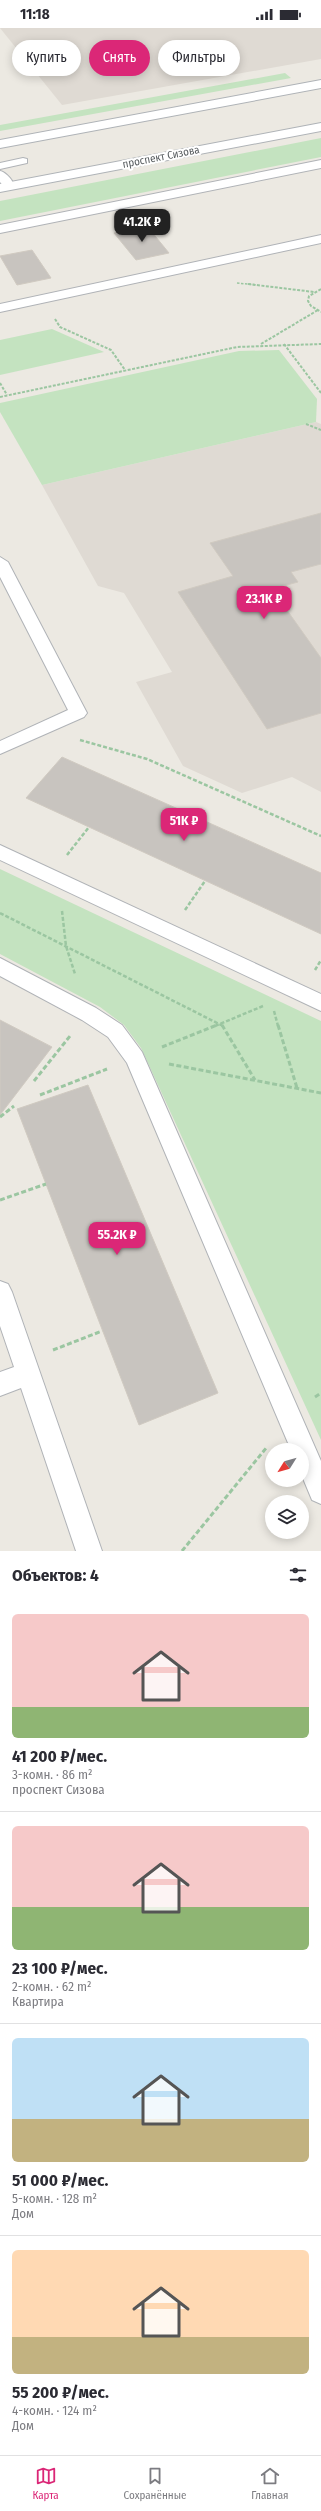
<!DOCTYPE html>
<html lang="ru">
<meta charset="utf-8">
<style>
body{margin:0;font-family:"Fira Sans Condensed",sans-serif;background:#f7f7f7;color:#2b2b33;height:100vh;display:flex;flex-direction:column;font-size:15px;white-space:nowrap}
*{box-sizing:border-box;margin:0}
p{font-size:13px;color:#7c7c81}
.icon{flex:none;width:22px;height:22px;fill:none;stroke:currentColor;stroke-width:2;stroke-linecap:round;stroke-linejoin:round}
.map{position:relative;height:1523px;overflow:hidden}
.sheet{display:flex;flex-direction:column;background:#fff;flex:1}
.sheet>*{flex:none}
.guide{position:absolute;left:12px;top:12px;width:297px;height:36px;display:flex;gap:8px}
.needle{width:26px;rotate:233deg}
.tools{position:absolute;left:265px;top:1415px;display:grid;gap:8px}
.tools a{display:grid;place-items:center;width:44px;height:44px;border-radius:50%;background:#fff;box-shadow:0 2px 10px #0003;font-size:20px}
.price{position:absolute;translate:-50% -34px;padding:0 9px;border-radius:8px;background:#db2777;color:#fff;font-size:13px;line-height:26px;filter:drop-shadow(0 1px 2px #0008)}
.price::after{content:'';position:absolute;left:50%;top:24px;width:12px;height:9px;margin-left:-6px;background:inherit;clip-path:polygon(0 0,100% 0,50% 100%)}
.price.on{background:#222;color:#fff}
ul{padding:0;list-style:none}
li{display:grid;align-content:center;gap:8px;height:212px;padding:0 12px}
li+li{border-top:1px solid #e1e1e2}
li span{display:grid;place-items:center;height:124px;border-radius:6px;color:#555}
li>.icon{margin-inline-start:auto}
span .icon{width:72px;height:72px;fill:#fffc;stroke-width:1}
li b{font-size:17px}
h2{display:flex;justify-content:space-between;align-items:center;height:48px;padding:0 12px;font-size:17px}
.pill{padding:0 14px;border-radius:18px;background:#fff;box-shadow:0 2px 10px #0003;font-size:14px;line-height:36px}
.pill.on{background:#db2777;color:#fff}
.status{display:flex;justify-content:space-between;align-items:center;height:28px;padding:0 20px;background:#fff;direction:ltr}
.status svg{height:11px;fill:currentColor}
.tab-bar{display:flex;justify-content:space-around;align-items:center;height:56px;border-top:1px solid #e1e1e2;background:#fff;font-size:11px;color:#7c7c81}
.tab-bar a{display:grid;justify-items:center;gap:2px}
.tab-bar .on{color:#db2777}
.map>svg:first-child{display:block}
</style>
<div class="status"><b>11:18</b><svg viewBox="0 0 49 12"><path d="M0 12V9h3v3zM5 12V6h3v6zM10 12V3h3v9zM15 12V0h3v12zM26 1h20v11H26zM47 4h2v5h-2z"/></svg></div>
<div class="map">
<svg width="321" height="1523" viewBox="0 0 321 1523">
<rect width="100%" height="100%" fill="#ece9e2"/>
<g fill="#dfdad3">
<polygon points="0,0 321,0 321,31 62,77"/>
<polygon points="316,394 321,396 321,764 292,749 242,765 183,738 136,654 172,644 124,565 98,558 42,457"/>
</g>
<g fill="#c4e3c0">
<polygon points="285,45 291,50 0,103 0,97"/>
<polygon points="321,110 321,129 0,193 0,173"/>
<polygon points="52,301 104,324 0,347 0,312"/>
<polygon points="279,322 317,371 316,394 42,457 0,384 0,375 239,323"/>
<polygon points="0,841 321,993 321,1412 141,1020 124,997 100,979 0,926"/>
</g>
<g fill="#c8c4bf" stroke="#d0cac1">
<polygon points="147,198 169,225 136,232 114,205"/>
<polygon points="32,222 51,250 17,257 0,228"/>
<polygon points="321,485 321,536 291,544 298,554 272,561 321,630 321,685 267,701 178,564 233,548 210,515"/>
<polygon points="62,729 321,845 321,906 26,770"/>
<polygon points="0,992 52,1019 0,1087"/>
<polygon points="88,1057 218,1365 139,1397 17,1081"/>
</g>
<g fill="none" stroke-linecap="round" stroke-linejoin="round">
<defs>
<g id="service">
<polygon points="23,130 27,131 27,135 0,141 0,135"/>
<path d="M0 143C6 144 16 155 13 160H5L0 154Z"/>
<polygon points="321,207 321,215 0,284 0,276"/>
<polygon points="0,529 8,534 87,685 84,689 0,726 0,713 68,682 0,549"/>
<polygon points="0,817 321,966 321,983 0,832"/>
<polygon points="0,930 96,980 122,997 142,1024 321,1433 321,1476 312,1472 302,1448 302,1422 291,1422 127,1035 108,1009 82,992 0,948"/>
<polygon points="0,1253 8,1256 12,1264 102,1523 76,1523 21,1360 0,1368 0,1344 14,1339 0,1298"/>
</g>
<polygon id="minor" points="321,132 321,140 0,205 0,197"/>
<g id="secondary">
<polygon points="321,52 321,60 0,120 0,112"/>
<polygon points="321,95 321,103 0,164 0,156"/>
</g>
</defs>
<use href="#service" stroke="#b0b3b7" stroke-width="2"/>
<use href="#minor" stroke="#b0b3b7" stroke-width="2"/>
<use href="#secondary" stroke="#afb3b7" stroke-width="2"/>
<polyline stroke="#9bc6a1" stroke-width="1.5" stroke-dasharray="2.5 1.5" stroke-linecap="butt" points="237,255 257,257"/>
<g stroke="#9bc6a1" stroke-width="2" stroke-dasharray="3 1.5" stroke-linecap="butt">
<polyline points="248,256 314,264"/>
<polyline points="321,261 309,268 308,273 311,278 321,284"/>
<polyline points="55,291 60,299 111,322 125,342"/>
<polyline points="261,316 318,282"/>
<polyline points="284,316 321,365"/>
<polyline points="0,355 7,367"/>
<polyline points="0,369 237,319 321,316"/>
<polyline points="306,396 321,402"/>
</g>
<g stroke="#9bc6a1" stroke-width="2.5" stroke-dasharray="4 2" stroke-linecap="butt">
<polyline points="80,712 147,731 321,808"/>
<polyline points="67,827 89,799"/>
<polyline points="185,882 205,853"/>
<polyline points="62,883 66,918 75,946"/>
<polyline points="0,885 223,998"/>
<polyline points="315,942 321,932"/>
<polyline points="274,983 278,998"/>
<polyline points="215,998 263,978"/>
</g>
<g stroke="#9bc6a1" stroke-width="3" stroke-dasharray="5 2.5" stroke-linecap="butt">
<polyline points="222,997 255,1052"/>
<polyline points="278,997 297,1060"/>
<polyline points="162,1019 217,997"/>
<polyline points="169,1036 321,1065"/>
<polyline points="34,1053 70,1008"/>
<polyline points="40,1067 107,1041"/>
<polyline points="0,1089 14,1078"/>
<polyline points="0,1172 46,1156"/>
<polyline points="53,1322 102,1303"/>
<polyline points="315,1369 321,1365"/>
<polyline points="182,1523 267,1419"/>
</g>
<use href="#service" fill="#fff" fill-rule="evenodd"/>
<use href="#minor" fill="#fff" fill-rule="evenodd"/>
<use href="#secondary" fill="#fff" fill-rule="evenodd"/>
</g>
<g text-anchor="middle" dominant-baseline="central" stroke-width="4" stroke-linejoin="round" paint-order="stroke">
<g font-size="11" fill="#5a5f62" stroke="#fff">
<text transform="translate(161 129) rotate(-11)">проспект Сизова</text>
</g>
</g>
</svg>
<div class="tools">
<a><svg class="needle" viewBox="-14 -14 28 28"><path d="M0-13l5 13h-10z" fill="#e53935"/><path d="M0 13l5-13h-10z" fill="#7c7c81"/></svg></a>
<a><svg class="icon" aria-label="layers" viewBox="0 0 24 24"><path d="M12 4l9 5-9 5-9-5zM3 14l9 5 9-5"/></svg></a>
</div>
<b class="price on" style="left:142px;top:215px">41.2K ₽</b>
<b class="price" style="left:264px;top:592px">23.1K ₽</b>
<b class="price" style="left:184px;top:814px">51K ₽</b>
<b class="price" style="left:117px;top:1228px">55.2K ₽</b>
<div class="guide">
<a class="pill">Купить</a>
<a class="pill on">Снять</a>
<a class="pill">Фильтры</a>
</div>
</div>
<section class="sheet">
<h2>Объектов: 4<svg class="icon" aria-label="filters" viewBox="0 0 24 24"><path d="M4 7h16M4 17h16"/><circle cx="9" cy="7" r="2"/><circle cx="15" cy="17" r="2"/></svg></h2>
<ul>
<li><span style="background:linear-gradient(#f6c9c9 75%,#8fb573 0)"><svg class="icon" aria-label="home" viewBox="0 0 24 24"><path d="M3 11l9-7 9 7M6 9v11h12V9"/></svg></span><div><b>41 200 ₽/мес.</b><p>3-комн. · 86 m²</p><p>проспект Сизова</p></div></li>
<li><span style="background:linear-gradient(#f6c9c9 65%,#8fb573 0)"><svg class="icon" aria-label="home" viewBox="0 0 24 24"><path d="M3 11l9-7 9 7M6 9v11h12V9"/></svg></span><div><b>23 100 ₽/мес.</b><p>2-комн. · 62 m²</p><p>Квартира</p></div></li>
<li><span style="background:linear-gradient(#bfe0f5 65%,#c2b280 0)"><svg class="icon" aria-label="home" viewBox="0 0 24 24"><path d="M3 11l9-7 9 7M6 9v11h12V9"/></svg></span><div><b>51 000 ₽/мес.</b><p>5-комн. · 128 m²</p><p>Дом</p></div></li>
<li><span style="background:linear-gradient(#ffd9b3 70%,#c2b280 0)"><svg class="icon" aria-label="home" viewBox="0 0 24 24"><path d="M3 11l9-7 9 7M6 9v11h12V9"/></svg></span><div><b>55 200 ₽/мес.</b><p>4-комн. · 124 m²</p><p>Дом</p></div></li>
</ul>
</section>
<nav class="tab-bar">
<a class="on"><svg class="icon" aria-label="map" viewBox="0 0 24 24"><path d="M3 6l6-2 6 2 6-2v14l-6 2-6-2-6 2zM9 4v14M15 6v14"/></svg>Карта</a>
<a><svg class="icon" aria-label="saved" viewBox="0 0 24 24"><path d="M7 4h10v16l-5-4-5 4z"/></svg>Сохранённые</a>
<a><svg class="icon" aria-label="home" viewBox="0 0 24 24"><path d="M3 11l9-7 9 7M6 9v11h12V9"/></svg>Главная</a>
</nav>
